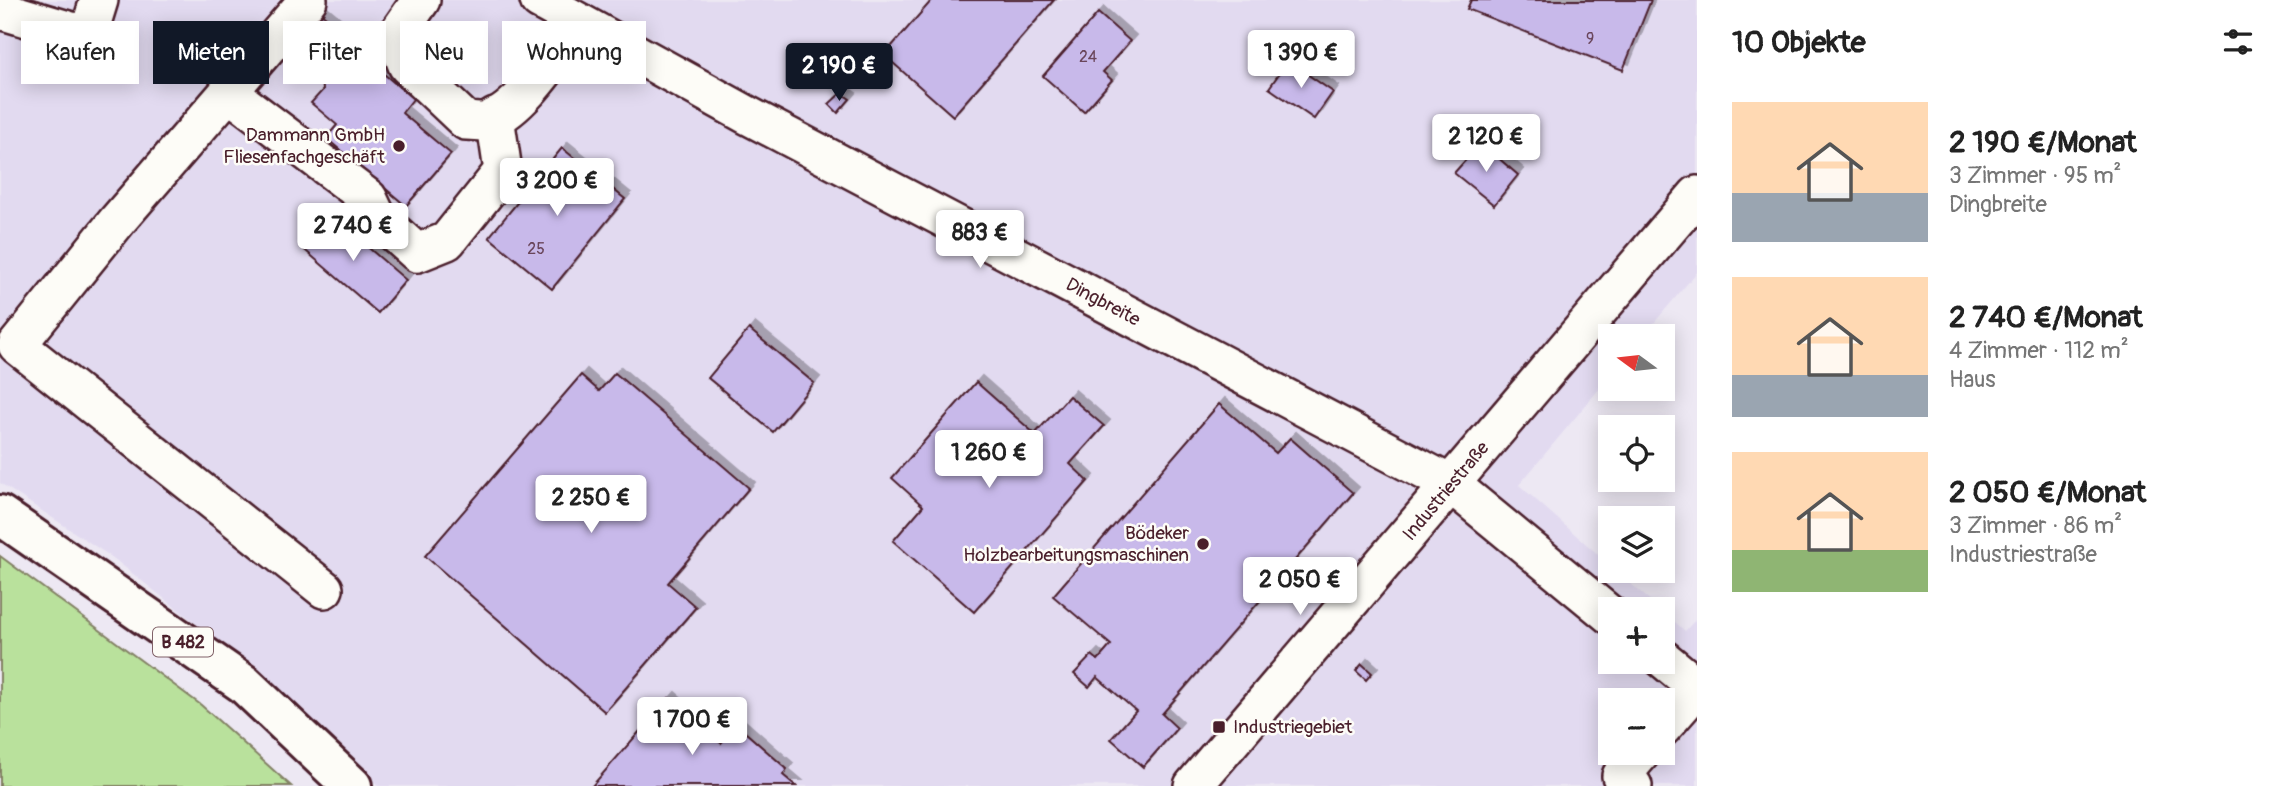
<!DOCTYPE html>
<html lang="de">
<meta charset="utf-8">
<style>
body{margin:0;font-family:Pangolin,sans-serif;background:#f2f2f2;color:#222;height:100vh;display:flex;flex-direction:column;font-size:26px;white-space:nowrap}
*{box-sizing:border-box;margin:0}
p{font-size:23px;color:#767676}
.icon{flex:none;width:38px;height:38px;fill:none;stroke:currentColor;stroke-width:2;stroke-linecap:round;stroke-linejoin:round}
.map{position:relative;flex:1;overflow:hidden}
.drawer{display:flex;flex-direction:column;background:#fff;width:595px}
.drawer>*{flex:none}
.guide{position:absolute;left:21px;top:21px;width:665px;height:63px;display:flex;gap:14px}
.needle{width:46px;rotate:285deg}
.fabs{position:absolute;left:1598px;top:324px;display:grid;gap:14px}
.fabs a{display:grid;place-items:center;width:77px;height:77px;border-radius:0px;background:#fff;box-shadow:0 4px 18px #0003;font-size:35px}
.price{position:absolute;translate:-50% -60px;padding:0 16px;border-radius:7px;background:#fff;color:#222;font-size:23px;line-height:46px;filter:drop-shadow(0 2px 4px #0008)}
.price::after{content:'';position:absolute;left:50%;top:42px;width:21px;height:16px;margin-left:-10px;background:inherit;clip-path:polygon(0 0,100% 0,50% 100%)}
.price.active{background:#111827;color:#fff}
ul{padding:0;list-style:none}
li{display:flex;align-items:center;gap:21px;height:175px;padding:0 35px}
li span{display:grid;place-items:center;flex:none;width:196px;height:140px;border-radius:0px;color:#555}
li>.icon{margin-inline-start:auto}
span .icon{width:84px;height:84px;fill:#fffc;stroke-width:1}
li b{font-size:30px}
h2{display:flex;justify-content:space-between;align-items:center;height:84px;padding:0 35px;font-size:30px}
.tag{padding:0 24px;border-radius:0px;background:#fff;box-shadow:0 4px 18px #0003;font-size:24px;line-height:63px}
.tag.active{background:#111827;color:#fff}
main{display:flex;flex:1;min-height:0}
.map>svg:first-child{display:block}
</style>
<main>
<div class="map">
<svg width="1697" height="786" viewBox="0 0 1697 786">
<defs>
<filter id="shadow"><feDropShadow dx="6" dy="-6" stdDeviation="0" flood-color="#0004"/></filter>
</defs>
<rect width="100%" height="100%" fill="#ede8f3"/>
<filter id="ink" filterUnits="userSpaceOnUse"><feTurbulence type="fractalNoise" baseFrequency=".0143" numOctaves="2"/><feDisplacementMap in="SourceGraphic" scale="14" xChannelSelector="R" yChannelSelector="G"/><feConvolveMatrix kernelMatrix="1 2 1 2 8 2 1 2 1" color-interpolation-filters="sRGB"/></filter>
<g filter="url(#ink)">
<path fill="#e2daf0" fill-rule="evenodd" d="M0 0H1697V272L1643 336H1610V376L1519 485 1610 565V570L1616 571 1660 609H1610V662H1662L1663 611 1685 631 1697 618V786H378L252 668 113 558 0 483ZM1610 700H1662V752H1610Z"/>
<polygon fill="#b9e19c" stroke="#828064" stroke-width="2" points="0,556 201,705 291,786 0,786"/>
<g fill="#c8b9ea" stroke="#4a1f2b" stroke-width="2" filter="url(#shadow)">
<polygon points="932,0 1054,0 953,116 884,55"/>
<polygon points="1471,0 1651,0 1623,70 1467,9"/>
<polygon points="320,12 343,31 318,59 296,40"/>
<polygon points="1098,13 1130,41 1103,72 1112,80 1084,112 1043,76"/>
<polygon points="1288,61 1333,92 1314,119 1269,88"/>
<polygon points="370,62 413,99 402,113 451,154 406,206 326,138 337,125 311,103 323,90 322,78 333,78 344,64 358,76"/>
<polygon points="841,93 850,99 838,113 829,104"/>
<polygon points="1481,143 1518,175 1494,205 1454,173"/>
<polygon points="562,148 625,199 552,289 489,237"/>
<polygon points="328,213 406,280 378,313 300,246"/>
<polygon points="749,329 814,383 773,432 708,378"/>
<polygon points="615,373 749,488 668,583 696,607 605,712 425,556 581,375 599,391"/>
<polygon points="976,382 1035,434 1069,396 1104,426 1070,464 1088,481 974,612 893,541 923,506 892,478"/>
<polygon points="1219,404 1276,453 1290,438 1353,493 1162,714 1177,728 1143,767 1111,739 1136,711 1097,677 1089,687 1074,674 1092,655 1098,660 1111,645 1053,596"/>
<polygon points="1362,664 1372,673 1366,680 1356,671"/>
<polygon points="669,698 721,743 737,725 787,769 783,775 796,786 592,786"/>
</g>
<g fill="none" stroke-linecap="round" stroke-linejoin="round">
<defs>
<g id="minor">
<polyline points="308,0 118,220 17,345 324,589"/>
<path d="M421 0 396 36 407 65 466 121C472 121 481 123 487 121 521 112 559 50 580 23"/>
<polyline points="539,0 749,116 1452,485 1610,615"/>
<polyline points="0,10 88,36 99,0"/>
<polyline points="228,92 368,198 377,217 417,253 447,241 503,171 495,117"/>
<polyline points="1662,658 1697,687"/>
<polyline points="1662,728 1697,688"/>
<polyline points="1193,786 1697,195"/>
<polyline points="1633,786 1621,776 1642,752"/>
</g>
<polyline id="major" points="0,515 244,684 352,786"/>
</defs>
<use href="#minor" stroke="#4a1f2b" stroke-width="42"/>
<use href="#major" stroke="#4a1f2b" stroke-width="44"/>
<use href="#minor" stroke="#fdfcf7" stroke-width="37"/>
<use href="#major" stroke="#fdfcf7" stroke-width="38"/>
</g>
</g>
<g fill="#4a1f2b" stroke="#fdfcf7" stroke-width="2.5">
<circle cx="399" cy="146" r="7"/>
<circle cx="1203" cy="544" r="7"/>
<rect x="1212" y="720" width="14" height="14" rx="3.5"/>
</g>
<g text-anchor="middle" dominant-baseline="central" stroke-width="5" stroke-linejoin="round" paint-order="stroke">
<g font-size="16" fill="#6a465b">
<text x="1590" y="39">9</text>
<text x="1088" y="57">24</text>
<text x="536" y="249">25</text>
</g>
<rect fill="#fdfcf7" stroke="#806168" stroke-width="2" x="153" y="627.5" width="60" height="29" rx="5"/>
<g font-size="18" font-weight="bold" fill="#4a1f2b">
<text x="183" y="642">B 482</text>
</g>
<g font-size="19" fill="#4a1f2b" stroke="#fdfcf7" text-anchor="end">
<text x="385" y="135">Dammann GmbH<tspan x="385" dy="22">Fliesenfachgeschäft</tspan></text>
<text x="1189" y="533">Bödeker<tspan x="1189" dy="22">Holzbearbeitungsmaschinen</tspan></text>
<text x="1233" y="727" text-anchor="start">Industriegebiet</text>
</g>
<g font-size="19" fill="#4a1f2b" stroke="#fdfcf7">
<text transform="translate(1103 302) rotate(28)">Dingbreite</text>
<text transform="translate(1446 491) rotate(-50)">Industriestraße</text>
</g>
</g>
</svg>
<div class="fabs">
<a><svg class="needle" viewBox="-14 -14 28 28"><path d="M0-13l5 13h-10z" fill="#e53935"/><path d="M0 13l5-13h-10z" fill="#767676"/></svg></a>
<a><svg class="icon" aria-label="locate" viewBox="0 0 24 24"><circle cx="12" cy="12" r="6"/><path d="M12 2v4M12 18v4M2 12h4M18 12h4"/></svg></a>
<a><svg class="icon" aria-label="layers" viewBox="0 0 24 24"><path d="M12 4l9 5-9 5-9-5zM3 14l9 5 9-5"/></svg></a>
<a>+</a>
<a>−</a>
</div>
<b class="price" style="left:1301px;top:90px">1 390 €</b>
<b class="price active" style="left:839px;top:103px">2 190 €</b>
<b class="price" style="left:1486px;top:174px">2 120 €</b>
<b class="price" style="left:557px;top:218px">3 200 €</b>
<b class="price" style="left:353px;top:263px">2 740 €</b>
<b class="price" style="left:980px;top:270px">883 €</b>
<b class="price" style="left:989px;top:490px">1 260 €</b>
<b class="price" style="left:591px;top:535px">2 250 €</b>
<b class="price" style="left:1300px;top:617px">2 050 €</b>
<b class="price" style="left:692px;top:757px">1 700 €</b>
<div class="guide">
<a class="tag">Kaufen</a>
<a class="tag active">Mieten</a>
<a class="tag">Filter</a>
<a class="tag">Neu</a>
<a class="tag">Wohnung</a>
</div>
</div>
<section class="drawer">
<h2>10 Objekte<svg class="icon" aria-label="filters" viewBox="0 0 24 24"><path d="M4 7h16M4 17h16"/><circle cx="9" cy="7" r="2"/><circle cx="15" cy="17" r="2"/></svg></h2>
<ul>
<li><span style="background:linear-gradient(#ffd9b3 65%,#9aa5b1 0)"><svg class="icon" aria-label="home" viewBox="0 0 24 24"><path d="M3 11l9-7 9 7M6 9v11h12V9"/></svg></span><div><b>2 190 €/Monat</b><p>3 Zimmer · 95 m²</p><p>Dingbreite</p></div></li>
<li><span style="background:linear-gradient(#ffd9b3 70%,#9aa5b1 0)"><svg class="icon" aria-label="home" viewBox="0 0 24 24"><path d="M3 11l9-7 9 7M6 9v11h12V9"/></svg></span><div><b>2 740 €/Monat</b><p>4 Zimmer · 112 m²</p><p>Haus</p></div></li>
<li><span style="background:linear-gradient(#ffd9b3 70%,#8fb573 0)"><svg class="icon" aria-label="home" viewBox="0 0 24 24"><path d="M3 11l9-7 9 7M6 9v11h12V9"/></svg></span><div><b>2 050 €/Monat</b><p>3 Zimmer · 86 m²</p><p>Industriestraße</p></div></li>
</ul>
</section>
</main>
